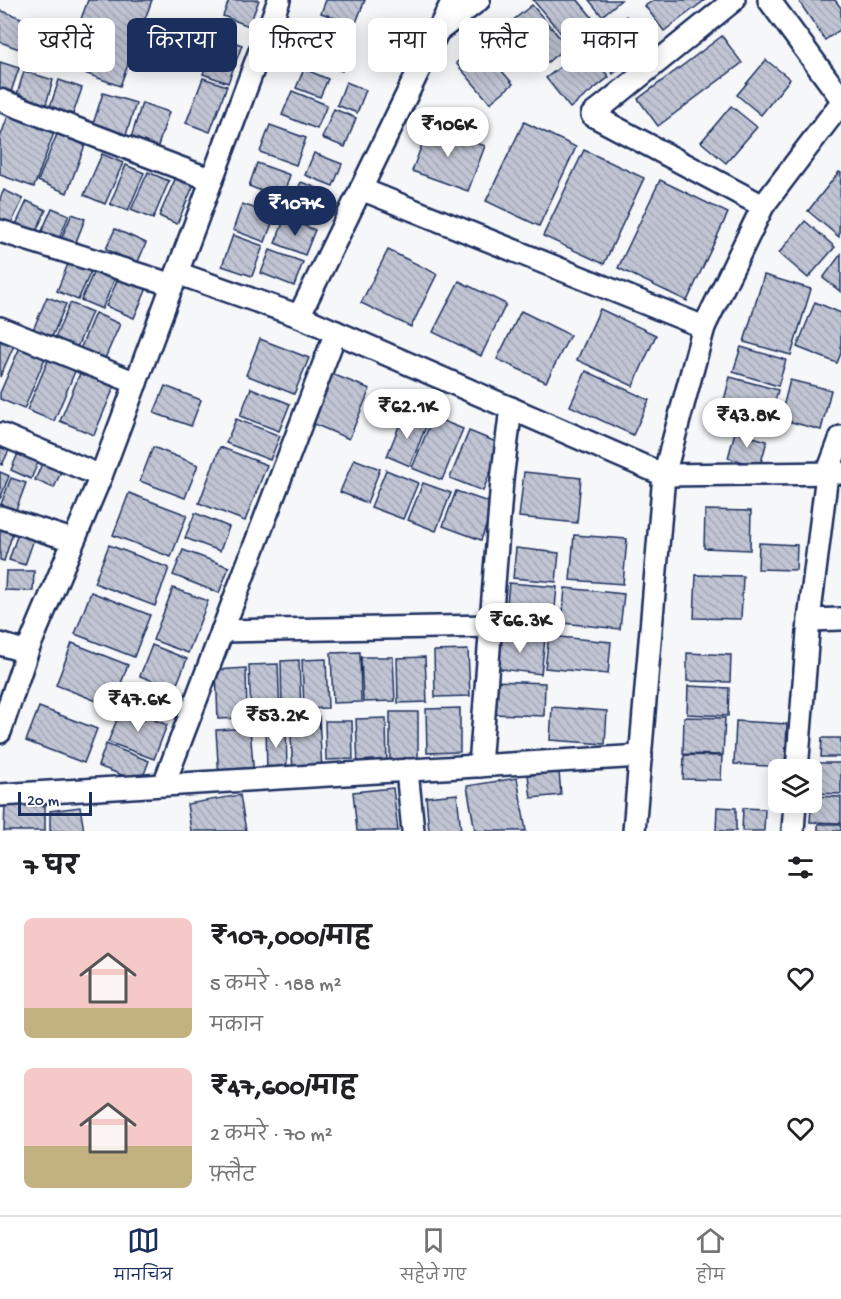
<!DOCTYPE html>
<html lang="hi">
<meta charset="utf-8">
<style>
body{margin:0;font-family:"Gochi Hand","Playpen Sans Deva",sans-serif;background:#f2f2f2;color:#202124;height:100vh;display:flex;flex-direction:column;font-size:22px;white-space:nowrap}
*{box-sizing:border-box;margin:0}
p{font-size:20px;color:#757577}
.icon{flex:none;width:33px;height:33px;fill:none;stroke:currentColor;stroke-width:2;stroke-linecap:round;stroke-linejoin:round}
.map{position:relative;height:831px;overflow:hidden}
.drawer{display:flex;flex-direction:column;background:#fff;flex:1}
.drawer>*{flex:none}
.top-card{position:absolute;left:18px;top:18px;width:806px;height:54px;display:flex;gap:12px}
.controls{position:absolute;left:768px;top:759px;display:grid;gap:12px}
.controls a{display:grid;place-items:center;width:54px;height:54px;border-radius:9px;background:#fff;box-shadow:0 3px 15px #0003;font-size:30px}
.scale{position:absolute;left:18px;bottom:15px;width:74px;box-sizing:border-box;padding-left:6px;border:3px solid #1b2f5e;border-top:0;font-size:16px;line-height:21px;white-space:nowrap;color:#1b2f5e;-webkit-text-stroke:4px #fff;paint-order:stroke}
.price{position:absolute;translate:-50% -51px;padding:0 14px;border-radius:21px;background:#fff;color:#222;font-size:20px;line-height:39px;filter:drop-shadow(0 2px 3px #0008)}
.price::after{content:'';position:absolute;left:50%;top:36px;width:18px;height:14px;margin-left:-9px;background:inherit;clip-path:polygon(0 0,100% 0,50% 100%)}
.price.active{background:#1b2f5e;color:#fff}
ul{padding:0;list-style:none}
li{display:flex;align-items:center;gap:18px;height:150px;padding:0 24px}
li span{display:grid;place-items:center;flex:none;width:168px;height:120px;border-radius:9px;color:#555}
li>.icon{margin-inline-start:auto}
span .icon{width:72px;height:72px;fill:#fffc;stroke-width:1}
li b{font-size:26px}
h2{display:flex;justify-content:space-between;align-items:center;height:72px;padding:0 24px;font-size:26px}
.pill{padding:0 21px;border-radius:9px;background:#fff;box-shadow:0 3px 15px #0003;font-size:21px;line-height:54px}
.pill.active{background:#1b2f5e;color:#fff}
.tab-bar{display:flex;justify-content:space-around;align-items:center;height:84px;border-top:2px solid #e0e0e0;background:#fff;font-size:16px;color:#757577}
.tab-bar a{display:grid;justify-items:center;gap:3px}
.tab-bar .active{color:#1b2f5e}
.map>svg:first-child{display:block}
</style>
<div class="map">
<svg width="841" height="831" viewBox="0 0 841 831">
<defs>
<pattern id="building-back-hatch" width="6" height="6" patternUnits="userSpaceOnUse" patternTransform="scale(1.5)"><rect width="6" height="6" fill="#c0c4d3"/><path d="M-1 5l2 2M0 0l6 6M5-1l2 2" fill="none" stroke="#a4a9b8"/></pattern>
</defs>
<rect width="100%" height="100%" fill="#f6f7f9"/>
<filter id="ink" filterUnits="userSpaceOnUse"><feTurbulence type="fractalNoise" baseFrequency=".0167" numOctaves="2"/><feDisplacementMap in="SourceGraphic" scale="12" xChannelSelector="R" yChannelSelector="G"/><feConvolveMatrix kernelMatrix="1 2 1 2 8 2 1 2 1" color-interpolation-filters="sRGB"/></filter>
<g filter="url(#ink)">
<g fill="url(#building-back-hatch)" stroke="#1b2f5e" stroke-width="1.5">
<polygon points="88,0 152,0 120,86 0,42 0,10 74,38"/>
<polygon points="229,0 259,0 249,26 223,16"/>
<polygon points="326,0 365,0 355,25 321,13"/>
<polygon points="533,0 578,0 595,21 569,43"/>
<polygon points="589,0 621,0 602,16"/>
<polygon points="654,0 705,0 664,31 645,6"/>
<polygon points="798,0 835,0 841,8 841,29 825,40"/>
<polygon points="532,5 567,46 542,67 507,25"/>
<polygon points="626,16 649,45 613,74 589,45"/>
<polygon points="505,26 526,51 505,69 483,44"/>
<polygon points="217,36 242,45 228,83 203,74"/>
<polygon points="722,36 742,63 658,126 638,99"/>
<polygon points="319,41 349,53 342,71 312,59"/>
<polygon points="478,43 513,84 490,103 456,63"/>
<polygon points="586,47 609,77 570,108 546,78"/>
<polygon points="766,60 790,79 761,115 737,95"/>
<polygon points="0,62 19,68 9,98 0,95"/>
<polygon points="304,69 328,79 320,97 296,88"/>
<polygon points="24,71 53,80 45,108 16,98"/>
<polygon points="203,78 227,86 210,132 186,123"/>
<polygon points="59,80 82,88 73,114 50,107"/>
<polygon points="346,82 366,90 357,113 337,105"/>
<polygon points="292,91 327,105 317,129 282,115"/>
<polygon points="103,93 136,103 126,135 93,124"/>
<polygon points="142,103 169,112 157,149 130,141"/>
<polygon points="731,106 757,127 726,163 701,142"/>
<polygon points="334,109 356,118 345,147 322,138"/>
<polygon points="9,113 55,130 34,187 0,175 0,138"/>
<polygon points="524,122 576,147 539,226 486,201"/>
<polygon points="270,125 306,138 296,165 260,152"/>
<polygon points="429,126 485,146 468,191 412,171"/>
<polygon points="57,134 85,145 67,193 38,181"/>
<polygon points="584,150 644,178 604,264 543,236"/>
<polygon points="314,153 342,164 333,186 305,175"/>
<polygon points="102,154 123,163 105,204 84,195"/>
<polygon points="257,163 290,175 282,199 249,186"/>
<polygon points="126,165 144,173 128,211 110,204"/>
<polygon points="148,172 169,181 153,219 131,210"/>
<polygon points="839,172 841,173 839,237 808,211"/>
<polygon points="176,177 194,184 177,224 159,216"/>
<polygon points="660,180 728,213 687,301 618,268"/>
<polygon points="301,182 330,193 320,217 291,206"/>
<polygon points="4,190 23,199 8,230 0,226 0,198"/>
<polygon points="27,201 46,210 32,240 13,231"/>
<polygon points="242,204 275,215 265,242 233,230"/>
<polygon points="52,208 69,215 56,246 39,238"/>
<polygon points="72,214 85,219 72,252 58,246"/>
<polygon points="285,218 315,230 305,255 275,243"/>
<polygon points="805,221 835,247 808,278 779,253"/>
<polygon points="115,229 146,243 137,264 106,249"/>
<polygon points="233,235 263,246 252,276 222,266"/>
<polygon points="270,250 303,262 294,286 261,273"/>
<polygon points="388,250 437,274 411,327 361,303"/>
<polygon points="841,254 841,292 823,278"/>
<polygon points="70,259 92,269 78,300 57,291"/>
<polygon points="95,269 115,278 102,309 81,300"/>
<polygon points="120,274 148,286 134,318 106,306"/>
<polygon points="764,275 811,289 791,355 744,342"/>
<polygon points="459,281 506,304 481,356 433,332"/>
<polygon points="47,297 66,304 49,344 30,337"/>
<polygon points="815,302 841,313 841,353 837,363 797,347"/>
<polygon points="70,303 92,312 75,352 53,343"/>
<polygon points="600,309 656,335 633,386 577,360"/>
<polygon points="521,311 570,335 546,382 497,359"/>
<polygon points="95,313 120,324 103,363 79,352"/>
<polygon points="0,337 15,343 0,377"/>
<polygon points="260,339 309,358 294,394 246,375"/>
<polygon points="20,347 45,358 24,409 0,399 0,393"/>
<polygon points="741,347 786,360 778,386 733,372"/>
<polygon points="49,358 76,369 54,421 27,410"/>
<polygon points="81,371 115,385 94,435 60,421"/>
<polygon points="586,371 649,400 633,435 570,406"/>
<polygon points="332,374 370,389 349,439 312,423"/>
<polygon points="730,377 778,390 767,432 719,420"/>
<polygon points="790,380 831,390 821,430 780,419"/>
<polygon points="165,386 201,400 191,426 154,413"/>
<polygon points="251,388 290,404 279,431 240,416"/>
<polygon points="404,414 427,424 410,466 387,456"/>
<polygon points="433,417 463,429 442,480 412,468"/>
<polygon points="236,419 280,436 270,460 226,443"/>
<polygon points="469,431 501,444 483,491 450,478"/>
<polygon points="735,432 767,441 760,466 728,458"/>
<polygon points="0,439 12,444 2,465 0,464"/>
<polygon points="153,447 198,465 185,498 140,481"/>
<polygon points="220,447 267,465 245,521 199,503"/>
<polygon points="19,451 39,460 31,479 11,470"/>
<polygon points="44,459 63,467 54,488 35,480"/>
<polygon points="354,459 380,469 367,503 340,492"/>
<polygon points="386,470 418,483 403,519 371,507"/>
<polygon points="0,472 9,476 0,499"/>
<polygon points="524,472 581,478 577,523 519,517"/>
<polygon points="11,478 26,483 16,510 1,504"/>
<polygon points="423,483 451,493 436,531 408,520"/>
<polygon points="456,491 494,504 481,540 443,526"/>
<polygon points="129,493 187,515 171,557 113,535"/>
<polygon points="705,510 751,511 750,550 704,548"/>
<polygon points="195,513 229,527 220,551 185,538"/>
<polygon points="0,525 14,529 4,561 0,560"/>
<polygon points="19,530 35,536 25,565 9,560"/>
<polygon points="574,535 627,539 623,584 570,580"/>
<polygon points="759,543 797,545 796,570 758,569"/>
<polygon points="109,545 169,568 155,606 94,583"/>
<polygon points="516,548 559,553 556,582 513,578"/>
<polygon points="183,550 229,567 219,593 173,575"/>
<polygon points="6,571 34,571 33,591 5,590"/>
<polygon points="696,575 743,576 741,619 694,618"/>
<polygon points="509,583 557,587 554,618 506,614"/>
<polygon points="173,588 208,601 188,653 153,640"/>
<polygon points="565,588 624,594 620,629 562,623"/>
<polygon points="91,592 150,615 134,657 75,634"/>
<polygon points="499,633 545,639 541,674 494,668"/>
<polygon points="549,636 611,642 608,674 545,668"/>
<polygon points="72,643 128,665 112,707 56,685"/>
<polygon points="152,645 187,659 175,689 140,676"/>
<polygon points="468,650 470,696 435,697 434,651"/>
<polygon points="360,652 361,702 333,703 331,653"/>
<polygon points="687,653 731,655 730,682 687,681"/>
<polygon points="361,657 393,657 395,701 363,702"/>
<polygon points="425,657 427,702 398,703 397,658"/>
<polygon points="326,659 328,708 304,709 302,660"/>
<polygon points="299,660 301,710 282,710 281,661"/>
<polygon points="278,664 280,715 251,716 249,665"/>
<polygon points="246,668 247,718 218,719 216,670"/>
<polygon points="494,681 545,683 544,716 493,714"/>
<polygon points="688,686 729,688 728,716 687,714"/>
<polygon points="39,707 97,729 84,763 26,741"/>
<polygon points="122,707 167,725 154,759 108,742"/>
<polygon points="552,707 607,711 605,744 550,740"/>
<polygon points="460,708 460,752 427,753 426,709"/>
<rect x="390" y="712" width="28" height="50"/>
<polygon points="319,717 322,770 293,772 290,718"/>
<polygon points="684,717 725,718 723,755 683,754"/>
<polygon points="386,718 387,767 358,768 356,719"/>
<polygon points="325,721 352,721 353,759 326,760"/>
<polygon points="736,721 787,724 785,767 734,764"/>
<polygon points="266,725 286,725 287,772 267,773"/>
<polygon points="250,728 254,777 219,779 216,730"/>
<polygon points="822,738 841,738 841,757 821,757"/>
<polygon points="106,744 149,761 141,782 98,766"/>
<polygon points="684,755 722,756 721,780 683,779"/>
<polygon points="814,763 841,763 841,794 813,793"/>
<polygon points="559,772 561,795 531,798 528,775"/>
<polygon points="517,778 526,831 475,831 467,786"/>
<polygon points="393,788 398,831 357,831 353,792"/>
<polygon points="457,794 461,831 429,831 426,797"/>
<polygon points="240,795 246,831 191,831 187,804"/>
<polygon points="812,796 841,797 841,823 810,822"/>
<polygon points="5,805 45,806 45,831 4,831"/>
<polygon points="80,807 84,831 50,831 50,811"/>
<polygon points="717,807 736,808 736,831 716,831"/>
<polygon points="743,808 765,809 764,831 742,831"/>
<rect x="818" y="824" width="23" height="7"/>
</g>
<g fill="none" stroke-linecap="round" stroke-linejoin="round">
<defs>
<g id="minor">
<polyline points="734,0 592,115 763,206"/>
<polyline points="769,0 841,98"/>
<polyline points="441,29 479,0"/>
<polyline points="0,100 212,180"/>
<polyline points="361,189 704,327"/>
<polyline points="0,231 173,285"/>
<polyline points="177,273 299,316 664,475 841,473"/>
<polyline points="299,316 453,0"/>
<polyline points="0,328 136,383"/>
<polyline points="0,434 101,476"/>
<polyline points="0,517 72,540"/>
<polyline points="809,620 841,619"/>
<polyline points="222,631 492,626"/>
<polyline points="0,644 27,652"/>
<polyline points="0,732 27,652 101,476 279,0"/>
<polyline points="480,766 502,480 511,408"/>
<polyline points="407,770 413,831"/>
<polyline points="797,770 809,620 827,474 841,437"/>
<polyline points="164,784 336,332"/>
<polyline points="0,795 641,756"/>
<polyline points="634,831 664,475 704,327 763,206 841,103"/>
<polyline points="793,831 795,802"/>
</g>
</defs>
<use href="#minor" stroke="#1b2f5e" stroke-width="26"/>
<use href="#minor" stroke="#fff" stroke-width="21"/>
</g>
</g>
</svg>
<div class="controls">
<a><svg class="icon" aria-label="layers" viewBox="0 0 24 24"><path d="M12 4l9 5-9 5-9-5zM3 14l9 5 9-5"/></svg></a>
</div>
<div class="scale">20 m</div>
<b class="price" style="left:448px;top:158px">₹106K</b>
<b class="price active" style="left:295px;top:237px">₹107K</b>
<b class="price" style="left:407px;top:440px">₹62.1K</b>
<b class="price" style="left:747px;top:449px">₹43.8K</b>
<b class="price" style="left:520px;top:654px">₹66.3K</b>
<b class="price" style="left:138px;top:733px">₹47.6K</b>
<b class="price" style="left:276px;top:749px">₹53.2K</b>
<div class="top-card">
<a class="pill">खरीदें</a>
<a class="pill active">किराया</a>
<a class="pill">फ़िल्टर</a>
<a class="pill">नया</a>
<a class="pill">फ़्लैट</a>
<a class="pill">मकान</a>
</div>
</div>
<section class="drawer">
<h2>7 घर<svg class="icon" aria-label="filters" viewBox="0 0 24 24"><path d="M4 7h16M4 17h16"/><circle cx="9" cy="7" r="2"/><circle cx="15" cy="17" r="2"/></svg></h2>
<ul>
<li><span style="background:linear-gradient(#f6c9c9 75%,#c2b280 0)"><svg class="icon" aria-label="home" viewBox="0 0 24 24"><path d="M3 11l9-7 9 7M6 9v11h12V9"/></svg></span><div><b>₹107,000/माह</b><p>5 कमरे · 188 m²</p><p>मकान</p></div><svg class="icon" aria-label="heart" viewBox="0 0 24 24"><path d="M12 20l-8-8c-3-5 5-10 8-4 3-6 11-1 8 4z"/></svg></li>
<li><span style="background:linear-gradient(#f6c9c9 65%,#c2b280 0)"><svg class="icon" aria-label="home" viewBox="0 0 24 24"><path d="M3 11l9-7 9 7M6 9v11h12V9"/></svg></span><div><b>₹47,600/माह</b><p>2 कमरे · 70 m²</p><p>फ़्लैट</p></div><svg class="icon" aria-label="heart" viewBox="0 0 24 24"><path d="M12 20l-8-8c-3-5 5-10 8-4 3-6 11-1 8 4z"/></svg></li>
</ul>
</section>
<nav class="tab-bar">
<a class="active"><svg class="icon" aria-label="map" viewBox="0 0 24 24"><path d="M3 6l6-2 6 2 6-2v14l-6 2-6-2-6 2zM9 4v14M15 6v14"/></svg>मानचित्र</a>
<a><svg class="icon" aria-label="saved" viewBox="0 0 24 24"><path d="M7 4h10v16l-5-4-5 4z"/></svg>सहेजे गए</a>
<a><svg class="icon" aria-label="home" viewBox="0 0 24 24"><path d="M3 11l9-7 9 7M6 9v11h12V9"/></svg>होम</a>
</nav>
